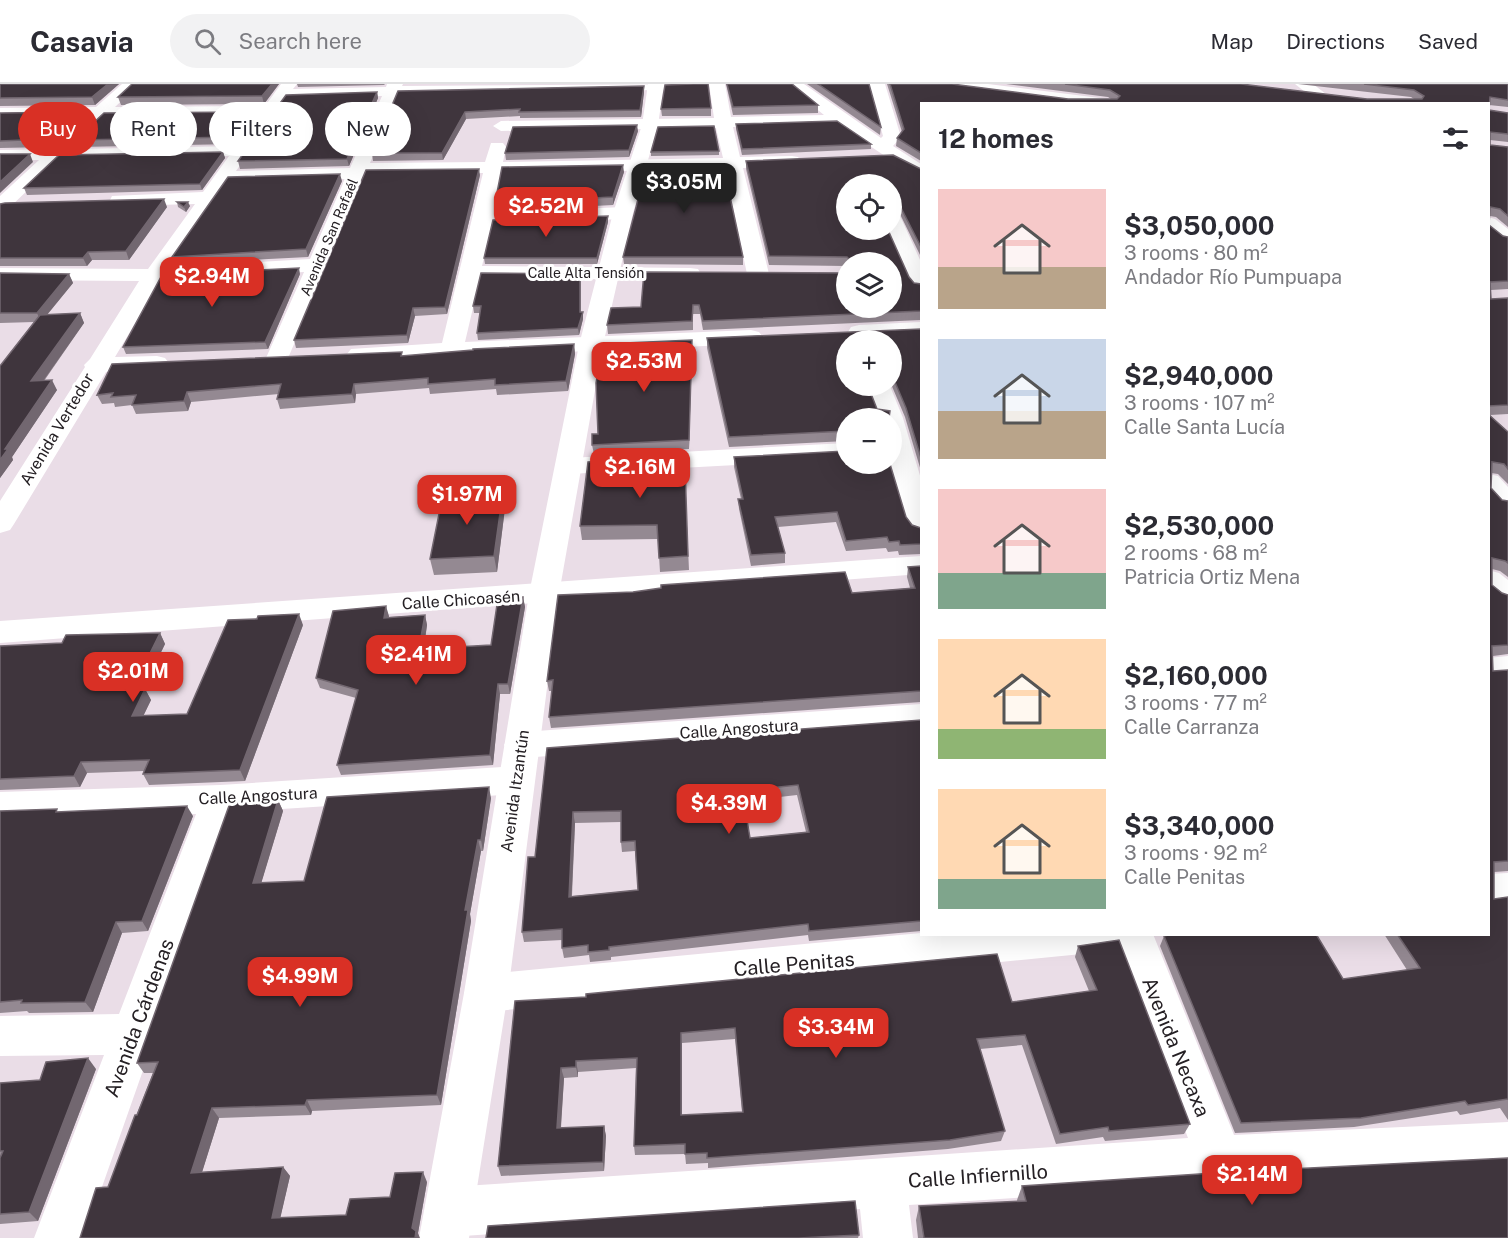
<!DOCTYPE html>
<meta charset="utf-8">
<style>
body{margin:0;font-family:"Public Sans",sans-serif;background:#f2f2f3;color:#2b2b33;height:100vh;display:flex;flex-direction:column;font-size:22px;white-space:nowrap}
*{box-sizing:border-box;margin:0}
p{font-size:20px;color:#7c7c81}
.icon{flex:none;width:33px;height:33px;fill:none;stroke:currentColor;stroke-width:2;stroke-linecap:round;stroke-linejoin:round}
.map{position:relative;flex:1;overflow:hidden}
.drawer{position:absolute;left:920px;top:18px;width:570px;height:834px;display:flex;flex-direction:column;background:#fff;border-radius:0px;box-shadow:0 6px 24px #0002}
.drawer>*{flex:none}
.banner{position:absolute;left:18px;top:18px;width:570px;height:54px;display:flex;gap:12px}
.controls{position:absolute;left:836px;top:90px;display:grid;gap:12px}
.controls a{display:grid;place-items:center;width:66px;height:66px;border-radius:50%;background:#fff;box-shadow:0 6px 24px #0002;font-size:30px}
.price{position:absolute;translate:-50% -51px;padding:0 14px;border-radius:12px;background:#d93025;color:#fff;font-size:20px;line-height:39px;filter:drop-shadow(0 2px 3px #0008)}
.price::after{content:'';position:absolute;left:50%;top:36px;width:18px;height:14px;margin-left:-9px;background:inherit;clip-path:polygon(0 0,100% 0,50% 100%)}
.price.selected{background:#222;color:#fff}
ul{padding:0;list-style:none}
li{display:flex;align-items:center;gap:18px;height:150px;padding:0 18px}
li span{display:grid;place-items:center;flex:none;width:168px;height:120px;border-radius:0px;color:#555}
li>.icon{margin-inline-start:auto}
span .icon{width:72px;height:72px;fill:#fffc;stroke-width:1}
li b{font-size:26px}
h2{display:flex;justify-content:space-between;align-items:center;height:72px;padding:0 18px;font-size:26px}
.chip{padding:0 21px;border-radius:27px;background:#fff;box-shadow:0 6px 24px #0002;font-size:21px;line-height:54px}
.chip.selected{background:#d93025;color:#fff}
header{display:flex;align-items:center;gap:36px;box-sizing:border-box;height:84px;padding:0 30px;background:#fff;border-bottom:2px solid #e1e1e2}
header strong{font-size:28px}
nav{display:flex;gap:33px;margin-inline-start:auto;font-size:21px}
.search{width:420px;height:54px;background:#f2f2f3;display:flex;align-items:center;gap:15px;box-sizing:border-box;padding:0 21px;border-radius:33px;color:#7c7c81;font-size:22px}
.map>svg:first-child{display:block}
</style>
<header>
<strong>Casavia</strong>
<div class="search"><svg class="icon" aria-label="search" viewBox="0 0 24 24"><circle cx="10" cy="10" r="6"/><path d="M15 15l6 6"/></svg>Search here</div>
<nav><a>Map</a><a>Directions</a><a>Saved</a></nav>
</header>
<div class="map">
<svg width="1508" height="1154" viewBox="0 0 1508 1154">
<rect width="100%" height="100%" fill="#eadde7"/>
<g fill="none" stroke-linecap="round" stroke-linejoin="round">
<g fill="#fff" fill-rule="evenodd">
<path d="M122 0H139L115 23 265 22 281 0H297L293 5 386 3 387 0H403L402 2 701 0 693 5 398 12 370 79 485 78 491 59H503L506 63 503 78 723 74 716 44 501 47 493 42 501 37 714 34 709 0H725L731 33 824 31 786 0H804L881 54 883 52 869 0H885L901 53 893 62 921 80V93L915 92 837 40 733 43 740 73 792 72 798 73 801 77 798 81 792 82 743 84 769 190 766 195 758 196 750 195 747 190 725 85 501 89 494 129 623 123 630 125 633 129 630 133 623 135 492 140 482 182 690 184 698 185 701 190 698 195 690 196 480 194 465 258 751 246 759 248 763 253 759 258 751 260 359 277 351 275 347 270 351 265 442 259 483 89 366 90 286 279 278 281 270 279 266 274 304 188 161 196 115 273 157 272 165 274 169 279 165 284 106 288 14 440 10 446 0 449V417L85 283 84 281 90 275 139 197 0 196V184L148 185 195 120 119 122 112 120 110 116 112 112 203 108 229 72 60 75 7 126 0 128V112L39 76H0V66L51 65 86 33 0 34V24L96 23ZM382 12 350 84 236 87 287 15ZM258 32 237 62 72 65 105 33ZM345 95 310 175 170 183 229 98Z"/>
<polygon points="944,0 988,0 1108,15 1116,20 1067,20 952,5"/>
<polygon points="1295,0 1313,0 1339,20 1320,20"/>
<polygon points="891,128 898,130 901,134 921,178 921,207 913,206 910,201 886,146 891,146"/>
<polygon points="1488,133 1495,135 1508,145 1508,161 1501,159 1488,149"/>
<polygon points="921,238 921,252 859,255 851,253 848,248 851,243 859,241"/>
<polygon points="866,302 890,302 903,334 921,395 921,452 911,449 907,443 889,380 891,334 878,334"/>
<polygon points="846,359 846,375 569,390 559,388 555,382 559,376 569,374"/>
<polygon points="1488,390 1498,392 1508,403 1508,427 1498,425 1488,414"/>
<polygon points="921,472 921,490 0,559 0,537"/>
<polygon points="1488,486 1499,489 1508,496 1508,521 1497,518 1488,511"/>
<polygon points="1508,572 1508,594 1488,596 1488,574"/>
<polygon points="921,620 921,644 522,674 509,670 504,661 509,652 522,648"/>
<polygon points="516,682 529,686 534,696 529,706 516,710 234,728 84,1154 34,1154 104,971 0,972 0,932 119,930 196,730 0,736 0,708 220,701"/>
<polygon points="1508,789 1508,821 1488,824 1488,790"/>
<polygon points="921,849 1153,850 1234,1051 1508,1038 1508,1086 1220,1100 909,1121 913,1154 863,1154 860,1125 449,1153 431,1146 424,1128 431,1110 449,1103 1188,1054 1116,863 1102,868 486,928 471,923 464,909 471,895 486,890"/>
</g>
<polygon fill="#fff" fill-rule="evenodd" points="648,0 664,0 658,41 633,129 603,261 559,510 508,909 469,1154 419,1154 464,909 529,510 579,261 613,129 642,41"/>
</g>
<g fill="#948992" fill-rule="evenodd">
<polygon points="0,0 119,0 95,21 0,22"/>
<polygon points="279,0 264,20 121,21 118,13"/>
<polygon points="297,0 385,0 384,1 298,3"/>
<polygon points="726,0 792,0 818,21 818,29 733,31"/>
<polygon points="807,0 869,0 881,43 880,51"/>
<polygon points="887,0 952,0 1068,15 1111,15 1108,13 1006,0 1241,0 1367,15 1414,15 1411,13 1298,0 1508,0 1508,23 1489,21 1489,26 1508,29 1508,58 1490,56 1490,61 1508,63 1508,143 1496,133 1490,132 1489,141 1503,152 1508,153 1508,205 1491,206 1491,215 1508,214 1508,330 1490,331 1508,348 1508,400 1498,390 1491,389 1491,404 1502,416 1508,417 1508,493 1500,487 1492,485 1492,501 1502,509 1508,511 1508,570 1493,572 1493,587 1508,586 1508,787 1494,788 1494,815 1508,813 1508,1036 1500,1024 1460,1031 1457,1027 1354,1043 1235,1049 1160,862 1164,852 1343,895 1407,886 1384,850 1488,850 1488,20 921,20 921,77 896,62 897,54 902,48"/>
<polygon points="644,2 644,8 641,33 520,34 520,32 466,35 443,76 373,77 372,69 398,7"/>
<polygon points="377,8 378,14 349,82 240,85 238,77"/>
<polygon points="711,24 711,32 662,32 661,25"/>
<polygon points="77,28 80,35 50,63 0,64 0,29"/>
<polygon points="252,28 254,34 236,60 78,63 75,56"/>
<polygon points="736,40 871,60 871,65 742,71 736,45"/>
<polygon points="638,47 629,73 506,76 505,69"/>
<polygon points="719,67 719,71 651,72 651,68"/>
<polygon points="223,68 225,74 202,106 27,111 24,104"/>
<polygon points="746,77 921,85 921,173 899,128 891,126 891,100 846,100 909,193 914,199 921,200 921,236 703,246 700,230 693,230 693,246 608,250 607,241 641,223 846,189 891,178 846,178 846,182 769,181 746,85"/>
<polygon points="624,88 613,121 497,127 495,119"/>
<polygon points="480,91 447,230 415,232 408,259 296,264 294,256"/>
<polygon points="342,97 308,173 174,180 172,173"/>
<polygon points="177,118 190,122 186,128 178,123"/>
<polygon points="0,120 167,123 129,176 92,176 87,182 0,182"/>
<polygon points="608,138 597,180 485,180 484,174"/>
<polygon points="623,173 743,173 743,181 624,180"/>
<polygon points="0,189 69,190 73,199 47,231 80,229 84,239 44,297 57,306 12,373 13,376 0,394 0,282 34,238 0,239"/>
<polygon points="300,190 268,265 126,270 123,263"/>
<polygon points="581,197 581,228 583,228 583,235 579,251 478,256 477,249 480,229 474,229 473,222"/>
<polygon points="921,245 921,387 905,333 891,300 891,256 846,256 846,357 729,363 707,264 707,254"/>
<polygon points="692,256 689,365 594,370 592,361 598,350"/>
<polygon points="574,260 575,270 568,307 497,311 496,305 430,310 429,304 356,310 355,319 280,325 277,315 279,310 191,318 188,327 136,330 132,321 115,323 114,319 102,320 97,311 403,272"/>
<polygon points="688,372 688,396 685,396 689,486 660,488 658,455 582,456 580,442"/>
<polygon points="734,373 906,433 912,441 921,444 921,470 899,471 898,467 888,468 886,464 846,467 836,438 778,443 785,469 785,479 751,482 739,425 738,415 741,415 734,383"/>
<polygon points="505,424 497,488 434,491 430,475"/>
<polygon points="921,482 921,618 551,644 549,633 552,607 549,607 547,597 852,509 910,504 907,493 908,483"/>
<polygon points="523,513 525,523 510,610 500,610 493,681 341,691 337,681 356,614 320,604 316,594 389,532 389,533 425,531 427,541 424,565 491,561"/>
<polygon points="303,541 245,697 149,701 143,690 144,687 87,689 80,703 0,706 0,562 62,559 160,549 165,560 143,605 145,605 151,616 143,632 187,630"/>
<path d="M921 636V847L809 857 808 851 611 873V876L590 878 589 871 564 874 562 864V856L524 858 522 848 535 773 547 664ZM797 711 806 748 750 754 744 717ZM621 738V758L622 768 635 767 638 806 572 812 575 739Z"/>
<polygon points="491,714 483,767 481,767 470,830 471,837 441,1021 312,1027 311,1031 219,1034 202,1088 283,1083 290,1092 280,1134 346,1131 427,1098 418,1149 80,1154 108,1103 153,989 144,989 137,979 278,716 283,727 261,799 304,797"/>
<polygon points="0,727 193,732 148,847 122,849 93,928 29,929 27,927 0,929"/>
<path d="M1078 862 1190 1040 1184 1050 1105 1057 1103 1053 1056 1060 1022 961 980 965 1005 1047 1001 1057 948 1065 708 1084V1079L686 1080 685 1070 635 1071 634 1062 636 984 578 988V993L564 994 561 1044 604 1042 606 1052 604 1087 501 1092 498 1082 515 917 1012 918 1089 907 1075 873ZM735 955 742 1028 682 1031V959Z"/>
<polygon points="96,985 38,1137 0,1140 0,999 40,996"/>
<polygon points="1022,1102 1508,1154 918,1154 916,1136 919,1122 1017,1118 1017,1116"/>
<polygon points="859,1151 858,1154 486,1154"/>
</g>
<g fill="#726770">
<polygon points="108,0 119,0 95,21 92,13"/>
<polygon points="272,0 279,0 264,20 262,12"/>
<polygon points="644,2 644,8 641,33 640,26"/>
<polygon points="377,8 378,14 349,82 347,75"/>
<polygon points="77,28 80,35 50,63 47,55"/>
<polygon points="252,28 254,34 236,60 234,53"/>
<polygon points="465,28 466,35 443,76 442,69"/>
<polygon points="637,41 638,47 629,73 629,66"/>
<polygon points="223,68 225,74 202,106 200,100"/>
<polygon points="30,70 33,78 0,109 0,98"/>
<polygon points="623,81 624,88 613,121 613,113"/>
<polygon points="479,85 480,91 447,230 445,223"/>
<polygon points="340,90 342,97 308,173 306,165"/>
<polygon points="164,115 167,123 129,176 126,167"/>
<polygon points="188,118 190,122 186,128 184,123"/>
<polygon points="608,132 608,138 597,180 597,174"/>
<polygon points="88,168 92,176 87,182 83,174"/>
<polygon points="299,184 300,190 268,265 265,258"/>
<polygon points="69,190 73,199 41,238 37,229"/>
<polygon points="413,224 415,232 408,259 407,251"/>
<polygon points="583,228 583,235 579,251 578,244"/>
<polygon points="80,229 84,239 36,307 31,297"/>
<polygon points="692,256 692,264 689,365 689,356"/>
<polygon points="574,260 575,270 568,307 566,297"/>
<polygon points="52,296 57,306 12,373 13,376 0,394 0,376 5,365"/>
<polygon points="354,300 356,310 355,319 352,310"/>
<polygon points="187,308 191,318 188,327 184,317"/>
<polygon points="503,408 505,424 497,488 494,472"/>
<polygon points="523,513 525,523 510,610 508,600"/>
<polygon points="386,522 389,532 387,544 384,534"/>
<polygon points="299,530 303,541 245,697 240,686"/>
<polygon points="425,531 427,541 422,574 419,564"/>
<polygon points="160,549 165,560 137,617 132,606"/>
<polygon points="498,600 500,610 493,681 490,671"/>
<polygon points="145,605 151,616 138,643 132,632"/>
<polygon points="81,678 87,689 80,703 74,692"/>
<polygon points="489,703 491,714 483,767 481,756"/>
<polygon points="278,716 283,727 258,810 253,799"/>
<polygon points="187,722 193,732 148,847 142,837"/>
<polygon points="573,728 575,739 571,823 569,813"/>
<polygon points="478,756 481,767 470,830 471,837 441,1021 437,1011 465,826"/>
<polygon points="116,838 122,849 93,928 85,918"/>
<polygon points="681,949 682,959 682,1041 681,1031"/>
<polygon points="88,974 96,985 38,1137 29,1128"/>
<polygon points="576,977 578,988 578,993 576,983"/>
<polygon points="561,984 564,994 560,1054 557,1044"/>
<polygon points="307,1016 312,1027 311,1031 305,1021"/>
<polygon points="212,1024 219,1034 199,1098 191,1089"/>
<polygon points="604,1042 606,1052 604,1087 603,1078"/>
<polygon points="283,1083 290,1092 278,1144 272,1134"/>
<polygon points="423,1088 427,1098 418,1149 420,1154 415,1154 412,1144"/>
</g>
<g fill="#3f353d" stroke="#726770" stroke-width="1.5" fill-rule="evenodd">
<polygon points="0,0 108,0 92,13 0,14"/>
<polygon points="132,0 272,0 262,12 118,13"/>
<polygon points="693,0 708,0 711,24 661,25 665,1"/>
<polygon points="727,0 792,0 818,21 733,23"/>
<polygon points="818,0 869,0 881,43"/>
<polygon points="890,0 952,0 1068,15 1117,15 1120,12 1110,6 1065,0 1241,0 1367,15 1422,15 1424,12 1414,6 1364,0 1508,0 1508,16 1490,13 1489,26 1508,29 1508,50 1490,48 1490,61 1508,63 1508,132 1500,125 1490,123 1489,141 1503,152 1508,153 1508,197 1490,198 1491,215 1508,214 1508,321 1488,322 1488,20 921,20 921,69 897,54 904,45"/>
<polygon points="644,2 640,26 519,28 520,25 465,28 442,69 372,69 398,7"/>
<polygon points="377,8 347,75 238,77 286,11"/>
<polygon points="77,28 47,55 0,57 0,29"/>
<polygon points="252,28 234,53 75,56 104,29"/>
<polygon points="837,37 871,60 742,65 736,40"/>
<polygon points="637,41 629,66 505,69 513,43"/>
<polygon points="714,42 719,67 651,68 658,43"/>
<polygon points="223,68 200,100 24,104 59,71"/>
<polygon points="0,70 30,70 0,98"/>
<polygon points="893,71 921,85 921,163 899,120 891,118 891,100 846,100 846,146 888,146 909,193 914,199 921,200 921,227 703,237 699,221 693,221 692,237 607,241 611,224 641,223 644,188 846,189 846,224 891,224 891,178 849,178 849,175 847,173 769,172 746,77"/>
<polygon points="723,80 743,173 623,173 647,81"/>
<polygon points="623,81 613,113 495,119 502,83"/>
<polygon points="479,85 445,223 413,224 407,251 294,256 366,86"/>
<polygon points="340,90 306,165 172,173 228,93"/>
<polygon points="164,115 126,167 88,168 83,174 0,174 0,120 5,119"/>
<polygon points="177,118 188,118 184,123"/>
<polygon points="608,132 597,174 484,174 493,136"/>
<polygon points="299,184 265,258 123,263 162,191"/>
<polygon points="0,189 69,190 37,229 0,229"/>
<polygon points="481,189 580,190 580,228 583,228 578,244 477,249 481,222 473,222"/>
<polygon points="80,229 31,297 52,296 5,365 8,365 0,376 0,282 40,231"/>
<polygon points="921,245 921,374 906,324 892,291 891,291 891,256 846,256 846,302 868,302 877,325 890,327 889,334 846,334 846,347 729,353 707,254"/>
<polygon points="692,256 689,356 592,361 592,350 598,350 596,299 603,260"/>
<polygon points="574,260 566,297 495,301 495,295 428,300 428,294 354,300 352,310 277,315 281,300 187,308 184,317 132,321 136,311 111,313 113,309 97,311 112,280 402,268 401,272 473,266 473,265"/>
<polygon points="1488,330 1508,348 1508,385 1504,380 1492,378 1491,404 1502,416 1508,417 1508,479 1505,477 1492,474 1492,501 1502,509 1508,511 1508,561 1492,562 1493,587 1508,586 1508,777 1494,778 1494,815 1508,813 1508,1015 1468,1021 1465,1017 1361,1034 1241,1039 1164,852 1173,850 1316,850 1343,895 1420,884 1397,850 1488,850"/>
<polygon points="846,367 846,380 890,380 906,433 912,441 921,444 921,460 900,461 899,457 889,458 887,453 846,457 837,428 775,433 785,469 751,471 738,415 743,415 734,373"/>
<polygon points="688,372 688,382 685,382 688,472 659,474 657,441 580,442 588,378"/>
<polygon points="503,408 494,472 430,475 443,410"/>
<polygon points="921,482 921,607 549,633 553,596 547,597 558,511 633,508 661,504 661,501 845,488 852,509 915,504 908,483"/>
<polygon points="523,513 508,600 498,600 490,671 337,681 358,606 316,594 333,527 386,522 384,534 425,531 419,564 422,565 491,561 498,514"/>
<polygon points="299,530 240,686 143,690 149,676 81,678 74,692 0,695 0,562 62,559 66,551 160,549 132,606 145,605 132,632 187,630 228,536 257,535 258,532"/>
<path d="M921 636V837L809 847 808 840 609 863V866L588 868V861L562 864V845L522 848 528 773H535L547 664ZM798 701 809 748 750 754 742 707ZM621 727V758L635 757 638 806 569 813 573 728Z"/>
<polygon points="489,703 481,756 478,756 465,826 468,826 437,1011 307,1016 305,1021 212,1024 191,1089 283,1083 272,1134 346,1131 350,1115 390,1113 395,1089 423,1088 412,1144 416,1147 415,1154 80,1154 96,1104 108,1103 135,1031 137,1031 158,978 137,979 230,719 278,716 253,799 304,797 327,713"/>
<polygon points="187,722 142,837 116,838 85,918 21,919 22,916 0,918 0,727 57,725 56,728"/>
<path d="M1119 856 1190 1040 1109 1047 1108 1043 1060 1050 1025 951 977 955 1005 1047 950 1056 707 1074V1069L685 1070V1060L634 1062 637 974 576 977V983L561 984 557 1044 604 1042 603 1078 498 1082 515 917 586 913V910L997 870 1012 918 1097 906 1078 862ZM735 944 743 1028 681 1031V949Z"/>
<polygon points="88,974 29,1128 0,1130 0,1074 3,1067 0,1067 0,999 40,996 46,978"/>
<polygon points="1508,1074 1508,1154 924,1154 919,1122 1026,1117 1022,1102 1229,1088"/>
<polygon points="855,1117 859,1151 799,1154 486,1154 488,1142"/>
</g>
<g text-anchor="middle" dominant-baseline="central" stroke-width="6" stroke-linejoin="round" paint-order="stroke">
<g font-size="14" fill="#252024" stroke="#fff">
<text transform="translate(329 153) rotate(-67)">Avenida San Rafaél</text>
<text x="586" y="189">Calle Alta Tensión</text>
</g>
<g font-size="16" fill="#252024" stroke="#fff">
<text transform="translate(57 345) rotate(-59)">Avenida Vertedor</text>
<text transform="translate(461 516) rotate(-4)">Calle Chicoasén</text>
<text transform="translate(739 645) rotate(-4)">Calle Angostura</text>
<text transform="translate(515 707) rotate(-82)">Avenida Itzantún</text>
<text transform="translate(258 712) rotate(-3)">Calle Angostura</text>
</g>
<g font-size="20" fill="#252024" stroke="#fff">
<text transform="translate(794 880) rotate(-5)">Calle Penitas</text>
<text transform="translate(139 934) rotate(-70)">Avenida Cárdenas</text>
<text transform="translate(1176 963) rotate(68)">Avenida Necaxa</text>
<text transform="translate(978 1092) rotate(-4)">Calle Infiernillo</text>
</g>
</g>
</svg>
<div class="controls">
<a><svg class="icon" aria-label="locate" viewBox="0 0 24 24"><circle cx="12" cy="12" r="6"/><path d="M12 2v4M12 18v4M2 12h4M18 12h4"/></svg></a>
<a><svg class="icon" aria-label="layers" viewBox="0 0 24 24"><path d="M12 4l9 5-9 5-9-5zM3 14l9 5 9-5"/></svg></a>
<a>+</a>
<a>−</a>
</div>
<b class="price selected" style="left:684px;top:130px">$3.05M</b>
<b class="price" style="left:546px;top:154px">$2.52M</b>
<b class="price" style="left:212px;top:224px">$2.94M</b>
<b class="price" style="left:644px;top:309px">$2.53M</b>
<b class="price" style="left:640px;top:415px">$2.16M</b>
<b class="price" style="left:467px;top:442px">$1.97M</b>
<b class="price" style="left:416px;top:602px">$2.41M</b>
<b class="price" style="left:133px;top:619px">$2.01M</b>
<b class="price" style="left:729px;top:751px">$4.39M</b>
<b class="price" style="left:300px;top:924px">$4.99M</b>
<b class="price" style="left:836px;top:975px">$3.34M</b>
<b class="price" style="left:1252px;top:1122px">$2.14M</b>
<div class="banner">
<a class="chip selected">Buy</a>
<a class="chip">Rent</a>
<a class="chip">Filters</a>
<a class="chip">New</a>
</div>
<section class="drawer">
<h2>12 homes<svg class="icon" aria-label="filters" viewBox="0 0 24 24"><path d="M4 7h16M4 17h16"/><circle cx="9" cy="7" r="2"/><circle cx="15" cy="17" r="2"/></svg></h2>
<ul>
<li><span style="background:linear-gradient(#f6c9c9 65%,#b9a48a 0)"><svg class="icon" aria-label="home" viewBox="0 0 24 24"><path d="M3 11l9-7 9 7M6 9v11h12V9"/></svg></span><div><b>$3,050,000</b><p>3 rooms · 80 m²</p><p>Andador Río Pumpuapa</p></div></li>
<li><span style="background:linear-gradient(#c9d6e8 60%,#b9a48a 0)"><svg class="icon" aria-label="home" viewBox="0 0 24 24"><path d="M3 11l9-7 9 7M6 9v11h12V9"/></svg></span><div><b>$2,940,000</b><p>3 rooms · 107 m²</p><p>Calle Santa Lucía</p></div></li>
<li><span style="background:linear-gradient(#f6c9c9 70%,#7fa58c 0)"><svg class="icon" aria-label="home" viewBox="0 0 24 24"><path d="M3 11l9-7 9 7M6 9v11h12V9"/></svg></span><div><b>$2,530,000</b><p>2 rooms · 68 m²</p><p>Patricia Ortiz Mena</p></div></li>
<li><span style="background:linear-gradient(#ffd9b3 75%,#8fb573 0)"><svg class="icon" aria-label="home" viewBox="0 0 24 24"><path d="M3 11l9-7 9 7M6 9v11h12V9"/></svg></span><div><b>$2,160,000</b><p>3 rooms · 77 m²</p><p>Calle Carranza</p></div></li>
<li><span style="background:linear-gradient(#ffd9b3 75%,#7fa58c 0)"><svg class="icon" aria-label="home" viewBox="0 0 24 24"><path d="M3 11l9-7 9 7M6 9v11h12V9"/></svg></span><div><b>$3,340,000</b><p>3 rooms · 92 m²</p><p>Calle Penitas</p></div></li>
</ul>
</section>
</div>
